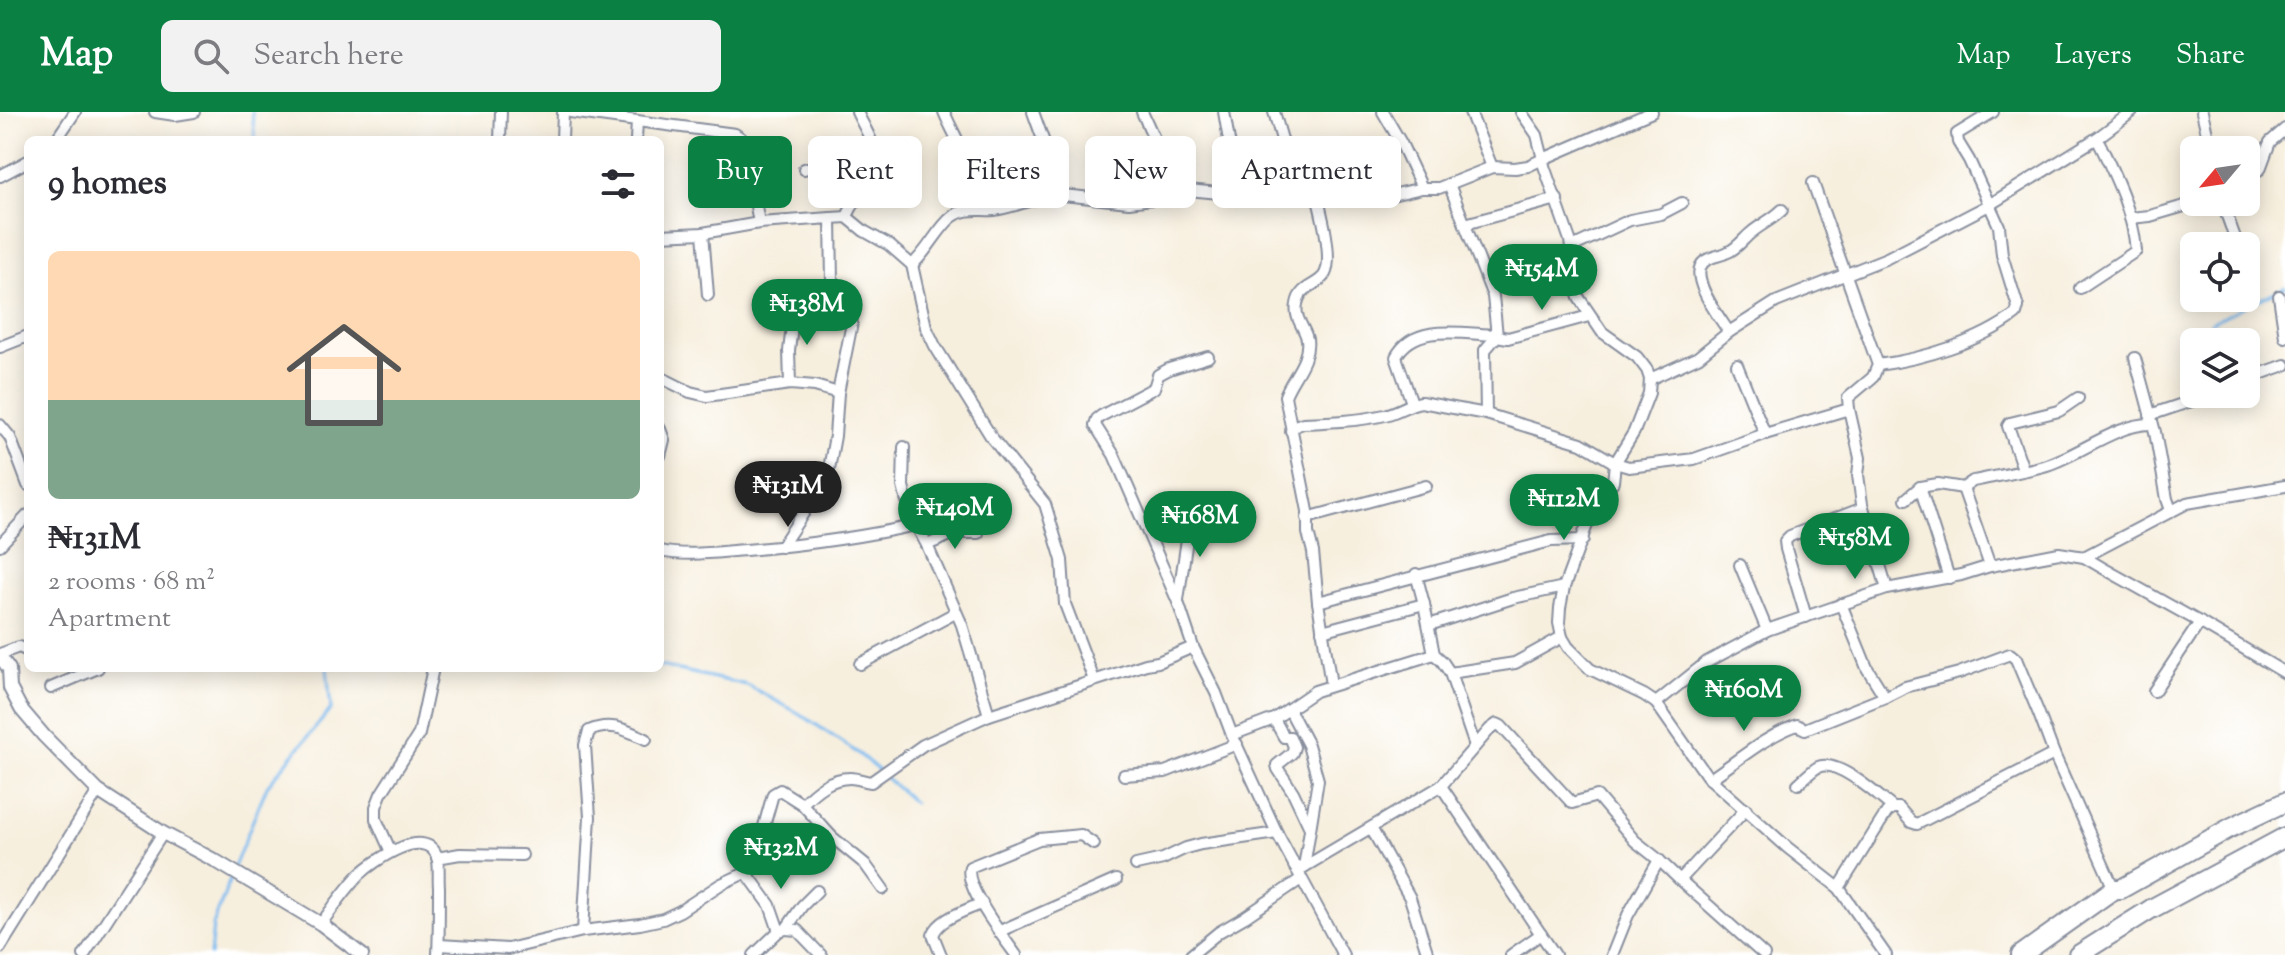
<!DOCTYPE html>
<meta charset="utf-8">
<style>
body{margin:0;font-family:"Sorts Mill Goudy",serif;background:#f2f2f3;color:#2b2b33;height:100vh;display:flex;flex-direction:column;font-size:30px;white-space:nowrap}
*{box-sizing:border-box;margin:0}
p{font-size:26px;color:#7c7c81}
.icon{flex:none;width:44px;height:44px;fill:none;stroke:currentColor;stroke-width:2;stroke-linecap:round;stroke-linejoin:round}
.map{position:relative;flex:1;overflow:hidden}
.drawer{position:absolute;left:24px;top:24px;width:640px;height:536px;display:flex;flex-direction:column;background:#fff;border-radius:12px;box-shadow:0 4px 20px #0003}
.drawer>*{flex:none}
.guide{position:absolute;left:688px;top:24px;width:760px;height:72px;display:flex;gap:16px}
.needle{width:52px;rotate:241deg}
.fabs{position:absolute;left:2180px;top:24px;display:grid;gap:16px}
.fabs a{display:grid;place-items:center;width:80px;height:80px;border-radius:12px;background:#fff;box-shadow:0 4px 20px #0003;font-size:40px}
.price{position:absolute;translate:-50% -68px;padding:0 18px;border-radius:28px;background:#0b8043;color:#fff;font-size:26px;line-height:52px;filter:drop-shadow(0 2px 4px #0008)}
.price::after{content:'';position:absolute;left:50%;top:48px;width:24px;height:18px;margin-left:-12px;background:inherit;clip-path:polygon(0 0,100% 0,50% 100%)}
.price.active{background:#222;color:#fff}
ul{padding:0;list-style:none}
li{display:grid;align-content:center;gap:16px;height:424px;padding:0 24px}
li+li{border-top:2px solid #e1e1e2}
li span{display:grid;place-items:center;height:248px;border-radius:12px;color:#555}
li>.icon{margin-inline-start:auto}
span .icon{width:144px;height:144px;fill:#fffc;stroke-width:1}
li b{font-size:34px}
h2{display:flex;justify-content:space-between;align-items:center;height:96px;padding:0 24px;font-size:34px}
.tag{padding:0 28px;border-radius:12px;background:#fff;box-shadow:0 4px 20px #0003;font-size:28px;line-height:72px}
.tag.active{background:#0b8043;color:#fff}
header{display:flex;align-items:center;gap:48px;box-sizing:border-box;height:112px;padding:0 40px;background:#0b8043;color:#fff}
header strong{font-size:38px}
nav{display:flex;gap:44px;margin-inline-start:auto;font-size:28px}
.search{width:560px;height:72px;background:#f2f2f3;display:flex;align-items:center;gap:20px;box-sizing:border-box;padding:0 28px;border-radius:12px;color:#7c7c81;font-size:30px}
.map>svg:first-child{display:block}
</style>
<header>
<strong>Map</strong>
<div class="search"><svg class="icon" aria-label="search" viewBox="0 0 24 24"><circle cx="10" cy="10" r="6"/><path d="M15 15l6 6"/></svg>Search here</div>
<nav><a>Map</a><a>Layers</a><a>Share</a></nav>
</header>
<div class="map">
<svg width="2285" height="843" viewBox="0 0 2285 843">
<rect width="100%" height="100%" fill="#fff"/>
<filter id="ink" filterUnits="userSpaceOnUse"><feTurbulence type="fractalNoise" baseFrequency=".0125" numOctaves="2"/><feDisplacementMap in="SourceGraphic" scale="16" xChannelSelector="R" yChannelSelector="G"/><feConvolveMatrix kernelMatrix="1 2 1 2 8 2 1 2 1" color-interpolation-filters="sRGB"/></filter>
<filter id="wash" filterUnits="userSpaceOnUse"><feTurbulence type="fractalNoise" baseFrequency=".006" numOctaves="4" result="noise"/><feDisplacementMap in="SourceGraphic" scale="32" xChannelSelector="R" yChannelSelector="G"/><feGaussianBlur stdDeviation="1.8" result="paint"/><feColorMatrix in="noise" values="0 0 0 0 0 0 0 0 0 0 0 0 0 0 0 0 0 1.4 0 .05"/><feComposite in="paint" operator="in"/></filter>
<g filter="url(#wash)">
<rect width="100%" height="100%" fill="#f7efde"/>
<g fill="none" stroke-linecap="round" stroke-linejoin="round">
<g stroke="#7dbcf1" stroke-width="3">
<polyline points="252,0 255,28"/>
<polyline points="2210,211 2285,175"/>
<polyline points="660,554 747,573 802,603 859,642 879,659"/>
<polyline points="884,664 914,691"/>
<polyline points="234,755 267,674 331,597 327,556"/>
<polyline points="210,843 213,813 232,762"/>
</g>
</g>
</g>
<g filter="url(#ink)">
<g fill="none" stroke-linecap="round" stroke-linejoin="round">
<defs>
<g id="minor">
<polyline points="155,0 175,3 194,0"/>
<polyline points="570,0 637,9 636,28"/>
<path d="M944 0C957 31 981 64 978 98"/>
<polyline points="1033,0 1050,47 1054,80"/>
<polyline points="1142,0 1177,77"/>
<polyline points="1224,0 1238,80"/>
<polyline points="1274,0 1294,69"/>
<polyline points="1383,0 1401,31 1422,76"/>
<polyline points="1470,0 1492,55"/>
<polyline points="1652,0 1543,47 1544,54 1570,128 1575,172 1579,186 1602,220 1637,245 1647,258 1650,267 1649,281 1634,320 1615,351 1613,370 1594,394 1564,475 1560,496 1559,511 1562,525 1568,535 1590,557 1644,583 1656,591 1707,664 1788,736 1839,776 1886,843"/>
<polyline points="2202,0 2211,38"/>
<polyline points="637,9 735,22 741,26 745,33 759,111 703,121 660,123"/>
<polyline points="56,28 75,0"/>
<polyline points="500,28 501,0"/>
<polyline points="562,28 563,0"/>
<polyline points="804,57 874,39"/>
<polyline points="0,64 28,49"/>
<path d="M1312 64C1317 85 1335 143 1325 162 1319 174 1300 173 1297 192 1294 207 1304 214 1307 227 1310 249 1292 265 1285 284L1308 399V421L1313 440 1318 490 1331 573"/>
<polyline points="2246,66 2260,57 2270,30 2285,17"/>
<polyline points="1449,72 1493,184 1497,224 1485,238 1486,302"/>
<polyline points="2222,90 2238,134"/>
<path d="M847 105C854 86 874 68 875 48 876 32 863 14 857 0"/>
<polyline points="831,106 847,105 864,119 889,133 912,153 926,215 935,234 992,326 1045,392 1062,448 1065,492 1094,568"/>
<polyline points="2130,106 2150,104 2198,90"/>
<polyline points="759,111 831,106 832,170 849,200 852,211 838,281 835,324 829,357 814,385 781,435"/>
<polyline points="1465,112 1557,87"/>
<polyline points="703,121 708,183"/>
<polyline points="1572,135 1630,108 1661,102 1682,91"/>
<path d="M912 153C928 139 938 116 952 105 965 95 979 99 994 98 1014 95 1035 87 1054 80L1063 83 1129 90 1152 87 1177 77 1230 82 1312 64 1360 79 1392 83 1422 76H1439L1492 55 1515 56 1528 54 1543 47 1537 23 1521 0"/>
<path d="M2080 176 2136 139C2133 98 2114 62 2097 26"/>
<polyline points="2279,184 2285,225"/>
<path d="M1729 220C1720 206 1686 163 1705 149 1712 144 1721 144 1728 140 1738 136 1744 126 1752 120 1762 112 1773 107 1782 98"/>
<polyline points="1497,224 1508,226 1589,204"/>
<polyline points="0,235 28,224"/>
<polyline points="1208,245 1169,257 1158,263 1154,276 1101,304 1097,307 1095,313 1114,343 1178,490 1193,535 1216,581 1232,623 1277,721 1343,843"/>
<polyline points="2135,246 2155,320 2167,387 2171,398"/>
<polyline points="1737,253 1765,322"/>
<path d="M1878 253C1923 247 1980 230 2016 202L2018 195 2002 143 1999 114 1969 48 1958 30 1957 22 1993 0"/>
<polyline points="660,265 690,280 707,284 790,272 815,274 838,281"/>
<polyline points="1650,267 1698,245 1729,220 1776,190 1887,146 1989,93 2097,26 2132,0"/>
<polyline points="2246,267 2285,253"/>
<polyline points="790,272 789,239 794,197"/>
<path d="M1412 291 1396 245C1414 210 1464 222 1495 223"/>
<polyline points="1849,297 1860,346 1858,363 1862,392 1887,477"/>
<polyline points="2150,303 2212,282"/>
<polyline points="0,313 10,325 28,373"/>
<polyline points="660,317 664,328 660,344"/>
<path d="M1291 319 1295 314 1303 311C1331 310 1358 309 1385 303 1398 300 1408 292 1421 290L1486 302 1581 331 1615 351 1629 355 1694 347 1765 322 1849 297 1848 286 1873 265 1878 253 1813 71"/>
<polyline points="904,335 903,374 906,386 916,413 927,433 962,513 989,603"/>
<polyline points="2023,357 2008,314 2010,311 2059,299 2078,286"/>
<path d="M1920 375 1938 372 1963 376 1973 369C1997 364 2023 360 2047 353 2079 343 2118 311 2152 312"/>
<polyline points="1963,376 1990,454"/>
<polyline points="1906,387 1920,375 1949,466"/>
<polyline points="1307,406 1426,374"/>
<polyline points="0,433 28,403"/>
<polyline points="927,433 955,421 978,421"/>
<path d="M660 439C688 445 717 440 746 438 803 433 859 426 916 413"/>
<polyline points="2084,445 2187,391 2285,374"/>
<polyline points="1740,453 1767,518"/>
<polyline points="1416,462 1424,492 1434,542 1442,549 1450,561 1475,634"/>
<polyline points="1178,488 1190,407 1197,398 1207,392"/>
<polyline points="1318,490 1551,429 1583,428"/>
<polyline points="1841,492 1867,556 1885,585"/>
<polyline points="1806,505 1786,437 1785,429 1790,424 1863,396"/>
<polyline points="1429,513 1513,486 1564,475"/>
<polyline points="1322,519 1424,492"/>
<polyline points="0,542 19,535 28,539"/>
<polyline points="860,552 955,501"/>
<polyline points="1450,561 1515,551 1562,525"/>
<polyline points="51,576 98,556"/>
<polyline points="2154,579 2200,510"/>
<polyline points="1656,591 1707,550 1767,518 1887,477 1961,463 1990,454 2059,441 2084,445 2101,455 2196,508 2285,561"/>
<polyline points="1289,597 1308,633 1318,668 1304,755"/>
<polyline points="1274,607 1284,625 1290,625 1294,635 1292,641 1277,653 1278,657 1293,680 1310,716"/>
<polyline points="1232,623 1274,607 1315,579 1434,542"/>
<polyline points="1124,663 1165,660 1237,632"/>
<path d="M1710 667C1739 648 1764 625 1797 613L1805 617 1885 585 1905 575 1959 561 2010 542 2016 547 2039 602 2054 642 2114 777"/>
<path d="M1798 672C1804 667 1811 659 1818 655 1837 646 1879 684 1893 696"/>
<polyline points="1441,674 1555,843"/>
<path d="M802 692C815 679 830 666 850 666 856 666 864 669 871 670L923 633 989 603 1146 552 1158 550 1193 535"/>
<polyline points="1746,697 1680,768 1764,843"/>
<polyline points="1371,716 1410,786 1428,843"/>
<polyline points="391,740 376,707 376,695 381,682 419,622 433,556"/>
<polyline points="437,746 460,742 522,743"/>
<polyline points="1659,748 1680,768"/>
<polyline points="1136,753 1163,747 1186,736 1201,732 1277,721"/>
<polyline points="1294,754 1304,755 1441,674 1490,617 1497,612 1501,614 1572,691 1597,684 1635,729 1659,748 1628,803 1612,843"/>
<polyline points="746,760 770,793 779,819"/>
<polyline points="1839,776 1887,700 1893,696 1899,696 1911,710 1917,712 2054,642"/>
<path d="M321 812C333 795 345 778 359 763 374 749 424 713 437 744 440 753 438 765 439 775 439 798 439 820 438 843"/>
<polyline points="786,817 797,818 821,843"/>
<path d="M583 819 590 705 585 633 589 619C611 609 626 618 646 627"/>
<polyline points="1000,819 1116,768"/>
<polyline points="439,833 508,837 583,819 640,812 663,807 680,799 721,772 743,762 754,750 773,682 780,678 802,692 832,725 865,752 883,777"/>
<polyline points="0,836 98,679"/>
<polyline points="84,843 163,721"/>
<polyline points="754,843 779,819 786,817 802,794 817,779"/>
<path d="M941 843 933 823C939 806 966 799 982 791"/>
<path d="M1016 843C1004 826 963 774 970 755L1039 727 1081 723 1094 732"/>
<polyline points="1191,843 1219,820 1245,805 1301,767"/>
<polyline points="1511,843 1541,822"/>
</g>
<polyline id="tertiary" points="0,544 9,557 10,576 21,597 44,624 98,679 163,721 214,748 321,812 362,843"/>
<g id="motorway">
<polyline points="2021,843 2114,777 2121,777 2230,716 2285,690"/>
<polyline points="2078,843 2151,797 2285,725"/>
</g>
</defs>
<use href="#minor" stroke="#898f9e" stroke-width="14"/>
<use href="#tertiary" stroke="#898f9e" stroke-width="16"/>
<use href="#motorway" stroke="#898f9e" stroke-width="22"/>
<use href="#minor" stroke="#fff" stroke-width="10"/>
<use href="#tertiary" stroke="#fff" stroke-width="12"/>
<use href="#motorway" stroke="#fff" stroke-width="18"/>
</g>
</g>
</svg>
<div class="fabs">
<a><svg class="needle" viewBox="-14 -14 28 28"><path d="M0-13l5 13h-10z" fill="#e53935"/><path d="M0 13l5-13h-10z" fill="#7c7c81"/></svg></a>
<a><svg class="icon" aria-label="locate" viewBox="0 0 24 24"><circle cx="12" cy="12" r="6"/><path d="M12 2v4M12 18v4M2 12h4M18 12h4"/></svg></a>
<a><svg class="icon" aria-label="layers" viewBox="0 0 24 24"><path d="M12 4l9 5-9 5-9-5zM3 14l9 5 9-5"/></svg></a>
</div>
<b class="price" style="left:1542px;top:200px">₦154M</b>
<b class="price" style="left:807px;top:235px">₦138M</b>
<b class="price active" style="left:788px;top:417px">₦131M</b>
<b class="price" style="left:1564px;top:430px">₦112M</b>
<b class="price" style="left:955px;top:439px">₦140M</b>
<b class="price" style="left:1200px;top:447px">₦168M</b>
<b class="price" style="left:1855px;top:469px">₦158M</b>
<b class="price" style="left:1744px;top:621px">₦160M</b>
<b class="price" style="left:781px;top:779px">₦132M</b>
<div class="guide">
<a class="tag active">Buy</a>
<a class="tag">Rent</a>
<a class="tag">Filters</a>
<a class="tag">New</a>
<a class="tag">Apartment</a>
</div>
<section class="drawer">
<h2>9 homes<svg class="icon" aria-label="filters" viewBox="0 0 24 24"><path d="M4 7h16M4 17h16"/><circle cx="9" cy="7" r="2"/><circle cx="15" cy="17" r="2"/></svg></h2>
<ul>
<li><span style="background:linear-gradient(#ffd9b3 60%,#7fa58c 0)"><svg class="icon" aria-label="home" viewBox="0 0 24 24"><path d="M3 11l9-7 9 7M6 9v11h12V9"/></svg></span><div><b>₦131M</b><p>2 rooms · 68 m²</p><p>Apartment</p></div></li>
</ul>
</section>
</div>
